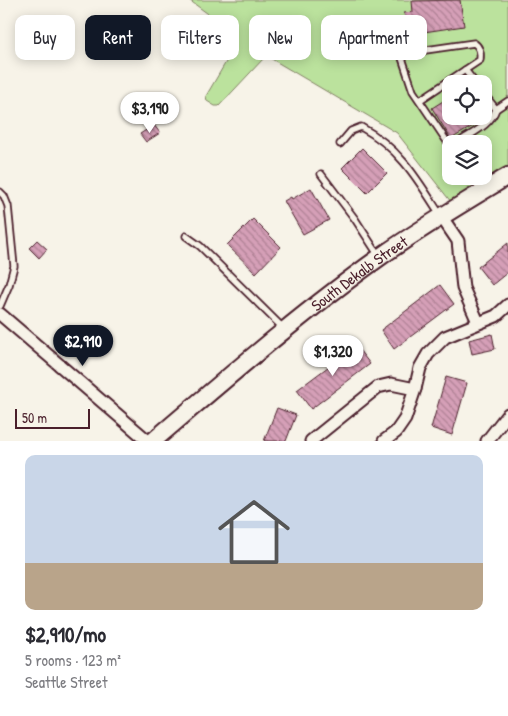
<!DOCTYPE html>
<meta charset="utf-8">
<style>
body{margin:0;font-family:"Patrick Hand",sans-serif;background:#f2f2f3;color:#2b2b33;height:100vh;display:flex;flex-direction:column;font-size:19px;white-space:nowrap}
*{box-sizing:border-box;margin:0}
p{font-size:16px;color:#7c7c81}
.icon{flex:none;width:28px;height:28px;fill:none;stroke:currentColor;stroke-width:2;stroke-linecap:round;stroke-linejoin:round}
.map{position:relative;height:441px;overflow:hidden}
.side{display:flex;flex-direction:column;background:#fff;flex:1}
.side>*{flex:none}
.banner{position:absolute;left:15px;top:15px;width:479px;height:45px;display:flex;gap:10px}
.controls{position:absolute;left:442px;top:75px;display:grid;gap:10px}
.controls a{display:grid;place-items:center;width:50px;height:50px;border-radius:10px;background:#fff;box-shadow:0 2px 12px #0003;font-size:25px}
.scale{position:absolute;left:15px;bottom:12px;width:75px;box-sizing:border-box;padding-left:5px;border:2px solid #4a1f2b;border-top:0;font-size:14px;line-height:18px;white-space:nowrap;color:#4a1f2b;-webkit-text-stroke:4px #f7f3e8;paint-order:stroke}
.price{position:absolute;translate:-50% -42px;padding:0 11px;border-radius:18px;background:#fff;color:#222;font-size:16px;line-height:32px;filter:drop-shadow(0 1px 2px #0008)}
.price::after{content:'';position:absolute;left:50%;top:30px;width:15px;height:11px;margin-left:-8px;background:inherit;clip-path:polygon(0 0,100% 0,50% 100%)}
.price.active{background:#111827;color:#fff}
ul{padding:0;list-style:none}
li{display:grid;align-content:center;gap:10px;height:265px;padding:0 25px}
li span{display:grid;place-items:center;height:155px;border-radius:10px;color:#555}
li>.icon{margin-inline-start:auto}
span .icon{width:90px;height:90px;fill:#fffc;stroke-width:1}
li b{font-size:21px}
.chip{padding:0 18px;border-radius:10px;background:#fff;box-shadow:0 2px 12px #0003;font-size:18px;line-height:45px}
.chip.active{background:#111827;color:#fff}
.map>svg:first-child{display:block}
</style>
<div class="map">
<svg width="508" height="441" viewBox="0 0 508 441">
<defs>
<pattern id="building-back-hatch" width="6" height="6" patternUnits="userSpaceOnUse" patternTransform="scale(1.25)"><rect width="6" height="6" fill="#d59fb7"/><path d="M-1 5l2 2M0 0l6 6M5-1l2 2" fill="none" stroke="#af8195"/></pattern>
</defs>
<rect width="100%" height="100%" fill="#f7f3e8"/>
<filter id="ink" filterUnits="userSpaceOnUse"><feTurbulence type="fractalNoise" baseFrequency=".02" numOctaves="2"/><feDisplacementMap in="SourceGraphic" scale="10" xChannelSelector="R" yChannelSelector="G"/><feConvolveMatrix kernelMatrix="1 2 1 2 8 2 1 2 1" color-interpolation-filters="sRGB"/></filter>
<g filter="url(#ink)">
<path fill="#bbe29d" stroke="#828064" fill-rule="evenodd" d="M189 0H508V176L455 207 397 133 270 58H264L219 106H215L207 101 206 96 233 50V32ZM451 84H484V116H451ZM451 144H484V176H451Z"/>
<g fill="url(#building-back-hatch)" stroke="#4a1f2b">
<polygon points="460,0 464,26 417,33 415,23 406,25 404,13 413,12 412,1"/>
<polygon points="451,96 451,116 476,116 480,122 451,139 432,108"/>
<polygon points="154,125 160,133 146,142 140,134"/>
<polygon points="362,148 387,173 367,193 342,168"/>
<polygon points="311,188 329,220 303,234 284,201 291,197 292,199"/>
<polygon points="253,219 281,247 256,273 227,245"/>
<polygon points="37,240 47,249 39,258 29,248"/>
<polygon points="508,243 508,272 492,285 478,267"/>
<polygon points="440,285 454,304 394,349 381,330"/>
<polygon points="492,334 495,349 472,354 469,340"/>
<polygon points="356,346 370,364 311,409 297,390"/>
<polygon points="446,377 467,383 452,435 431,428"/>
<polygon points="277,408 296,415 286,441 264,441"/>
</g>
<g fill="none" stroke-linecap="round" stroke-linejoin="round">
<defs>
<g id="service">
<polyline points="465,70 476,84"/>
<polyline points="484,94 496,109"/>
<path d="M420 100 480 60C481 53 480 47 474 43L405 53 402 58 413 91 448 143 451 144"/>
<path d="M340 144 351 131 361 127C400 148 418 180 441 216"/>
<path d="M453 144 459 142C472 133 491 125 496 109L508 101"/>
<polyline points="321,174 355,219 379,256"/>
<polyline points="0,192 4,196 8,206 14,266 9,285 0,306"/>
<polyline points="186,236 200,246 283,328"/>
</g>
<g id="minor">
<polyline points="441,216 458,241 463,288 478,322"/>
<polyline points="0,314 148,441"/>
<polyline points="311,441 378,387 391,384 415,389"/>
<polyline points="384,441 396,432 405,419 415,389 420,368 428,354 445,337 496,316 508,305"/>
<polyline points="487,441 508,414"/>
</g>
<g id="secondary">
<path id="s1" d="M153 441C227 378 300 314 380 257 421 228 465 202 508 176"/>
</g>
</defs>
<use href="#service" stroke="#4a1f2b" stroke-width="9"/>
<use href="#minor" stroke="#4a1f2b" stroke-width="15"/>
<use href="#secondary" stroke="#4a1f2b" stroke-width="20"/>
<use href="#service" stroke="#f7f3e8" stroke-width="5.5"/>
<use href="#minor" stroke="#f7f3e8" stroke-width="11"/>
<use href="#secondary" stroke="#f7f3e8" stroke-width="16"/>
</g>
</g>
<g text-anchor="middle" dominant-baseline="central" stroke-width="4" stroke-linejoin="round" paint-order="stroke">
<g font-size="16" fill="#4a1f2b" stroke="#f7f3e8">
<text stroke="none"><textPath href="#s1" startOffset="266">South Dekalb Street</textPath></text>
</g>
</g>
</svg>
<div class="controls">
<a><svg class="icon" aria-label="locate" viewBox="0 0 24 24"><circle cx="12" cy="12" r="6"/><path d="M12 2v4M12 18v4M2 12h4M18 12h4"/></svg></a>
<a><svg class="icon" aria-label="layers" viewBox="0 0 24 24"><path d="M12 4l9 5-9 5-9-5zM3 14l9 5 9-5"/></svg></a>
</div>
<div class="scale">50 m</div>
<b class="price" style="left:150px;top:134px">$3,190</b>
<b class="price active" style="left:83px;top:367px">$2,910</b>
<b class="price" style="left:333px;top:377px">$1,320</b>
<div class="banner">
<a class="chip">Buy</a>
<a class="chip active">Rent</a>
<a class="chip">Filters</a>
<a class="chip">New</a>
<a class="chip">Apartment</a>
</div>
</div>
<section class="side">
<ul>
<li><span style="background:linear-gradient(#c9d6e8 70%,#b9a48a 0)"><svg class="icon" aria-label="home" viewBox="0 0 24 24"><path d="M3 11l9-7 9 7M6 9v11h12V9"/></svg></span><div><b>$2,910/mo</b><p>5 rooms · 123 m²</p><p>Seattle Street</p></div></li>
</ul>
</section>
